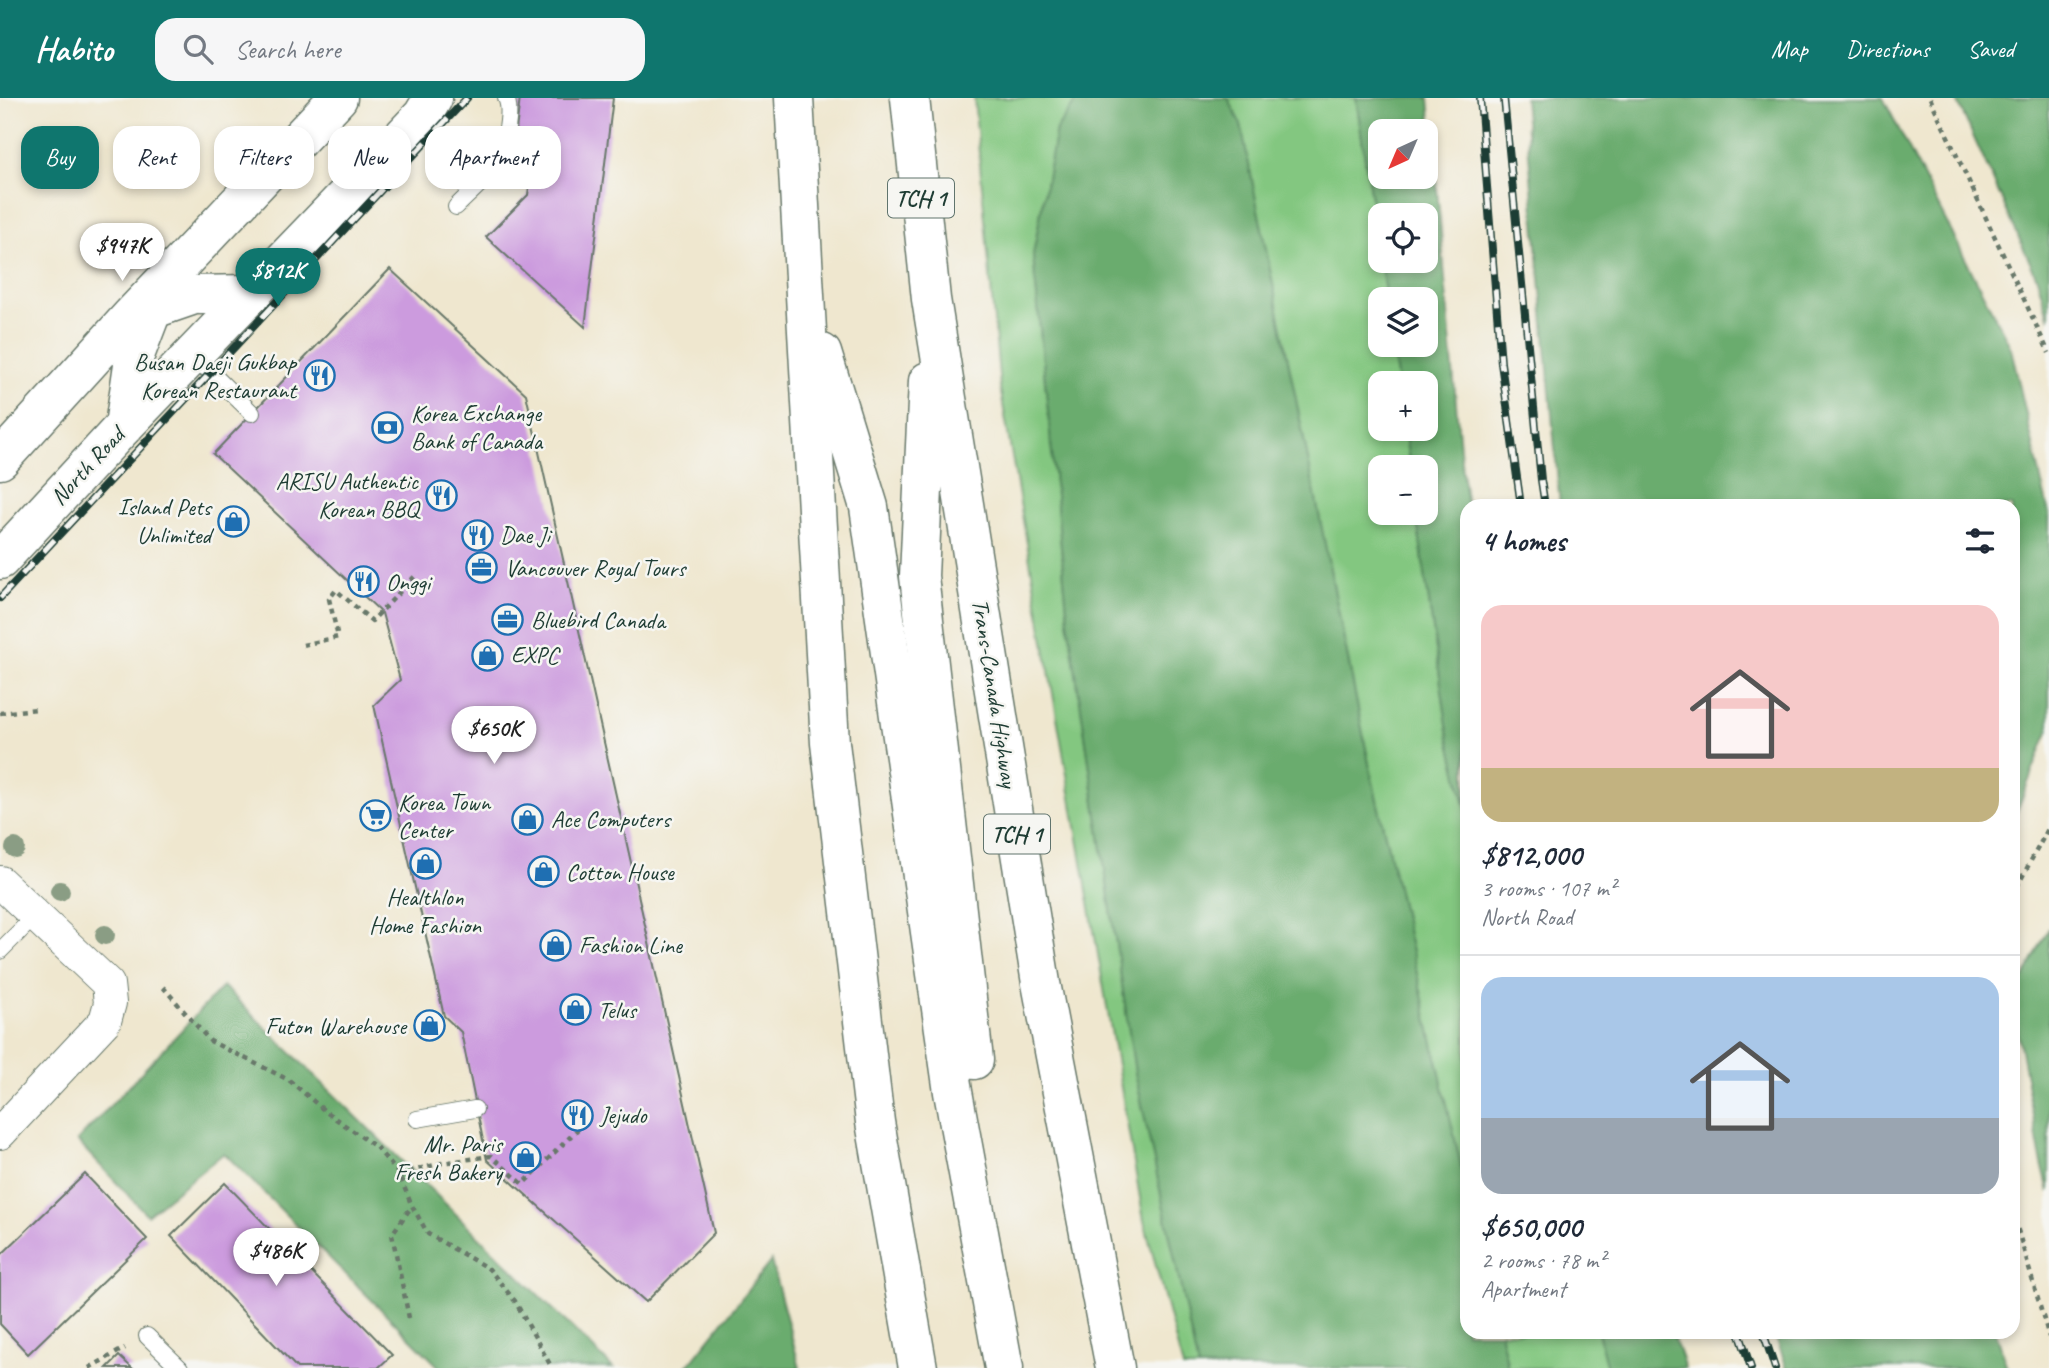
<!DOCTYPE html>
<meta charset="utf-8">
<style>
body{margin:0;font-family:Caveat,sans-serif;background:#f6f6f7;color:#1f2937;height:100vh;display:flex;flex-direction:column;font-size:26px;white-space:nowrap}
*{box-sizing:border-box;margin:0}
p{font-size:23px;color:#747a83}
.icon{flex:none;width:38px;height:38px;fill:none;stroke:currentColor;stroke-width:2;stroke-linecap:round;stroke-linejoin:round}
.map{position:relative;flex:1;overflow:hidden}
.drawer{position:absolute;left:1460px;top:401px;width:560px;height:840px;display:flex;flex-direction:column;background:#fff;border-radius:21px;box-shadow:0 4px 10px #0003}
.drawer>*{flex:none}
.top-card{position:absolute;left:21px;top:28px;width:665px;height:63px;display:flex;gap:14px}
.needle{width:46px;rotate:224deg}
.buttons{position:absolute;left:1368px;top:21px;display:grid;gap:14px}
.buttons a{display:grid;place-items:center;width:70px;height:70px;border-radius:14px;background:#fff;box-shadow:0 4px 10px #0003;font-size:35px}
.price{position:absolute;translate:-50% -60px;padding:0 16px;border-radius:24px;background:#fff;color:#222;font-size:23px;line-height:46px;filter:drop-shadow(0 2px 4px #0008)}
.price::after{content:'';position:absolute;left:50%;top:42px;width:21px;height:16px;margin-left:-10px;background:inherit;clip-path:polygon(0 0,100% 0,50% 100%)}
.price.current{background:#0f766e;color:#fff}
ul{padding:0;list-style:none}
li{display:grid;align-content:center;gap:14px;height:371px;padding:0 21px}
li+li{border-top:2px solid #e0e1e3}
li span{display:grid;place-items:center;height:217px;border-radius:21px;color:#555}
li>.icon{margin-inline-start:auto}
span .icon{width:126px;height:126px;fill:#fffc;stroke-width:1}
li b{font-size:30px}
h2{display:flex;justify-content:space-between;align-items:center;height:84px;padding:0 21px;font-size:30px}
.chip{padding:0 24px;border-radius:21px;background:#fff;box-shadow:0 4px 10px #0003;font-size:24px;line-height:63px}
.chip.current{background:#0f766e;color:#fff}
header{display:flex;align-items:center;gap:42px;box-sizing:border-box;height:98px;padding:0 35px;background:#0f766e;color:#fff}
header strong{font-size:33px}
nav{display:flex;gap:38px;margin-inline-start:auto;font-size:24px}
.search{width:490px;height:63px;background:#f6f6f7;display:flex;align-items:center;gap:18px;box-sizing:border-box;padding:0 24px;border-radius:21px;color:#747a83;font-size:26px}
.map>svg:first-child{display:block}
</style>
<header>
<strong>Habito</strong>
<div class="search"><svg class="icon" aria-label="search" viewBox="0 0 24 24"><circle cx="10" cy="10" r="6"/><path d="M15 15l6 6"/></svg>Search here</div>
<nav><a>Map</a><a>Directions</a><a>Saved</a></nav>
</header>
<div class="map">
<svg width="2049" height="1270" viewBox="0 0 2049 1270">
<rect width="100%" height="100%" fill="#f6f6f2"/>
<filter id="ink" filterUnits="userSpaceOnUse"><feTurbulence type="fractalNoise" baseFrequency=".0143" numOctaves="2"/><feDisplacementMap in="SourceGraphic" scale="14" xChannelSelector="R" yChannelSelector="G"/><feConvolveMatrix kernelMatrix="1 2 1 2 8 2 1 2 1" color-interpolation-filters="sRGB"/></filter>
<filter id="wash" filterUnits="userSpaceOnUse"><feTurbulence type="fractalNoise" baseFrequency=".00686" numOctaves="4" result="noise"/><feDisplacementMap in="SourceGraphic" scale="28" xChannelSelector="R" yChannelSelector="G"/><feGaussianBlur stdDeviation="1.57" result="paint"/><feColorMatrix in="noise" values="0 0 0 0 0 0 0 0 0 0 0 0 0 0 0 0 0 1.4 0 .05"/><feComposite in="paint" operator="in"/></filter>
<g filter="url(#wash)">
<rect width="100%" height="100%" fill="#efe7cf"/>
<g fill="#83c780" stroke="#51825a" stroke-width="2">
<polygon points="974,0 1078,0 1056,32 1033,157 1068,522 1135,974 1198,1270 1183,1270 1144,1123 1000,289"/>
<polygon points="1228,0 1356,0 1386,201 1381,201 1381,247 1392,247 1398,285 1381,285 1381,331 1404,331 1410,369 1381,369 1381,415 1416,415 1449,640 1466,710 1466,1089 1371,676 1241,27"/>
<polygon points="1500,1234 1598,1234 1607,1270 1508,1270"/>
</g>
<g fill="#6aac6e" stroke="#447451" stroke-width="2" fill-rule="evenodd">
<polygon points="1078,0 1228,0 1241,27 1371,676 1466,1089 1466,1234 1500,1234 1508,1270 1198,1270 1135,974 1068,522 1033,157 1056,32"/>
<path d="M1356 0H1429L1462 373 1467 408 1466 710 1449 640 1416 415H1426V369H1410L1404 331H1426V285H1398L1392 247H1426V201H1386ZM1426 33V79H1381V33ZM1426 117V163H1381V117Z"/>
<polygon points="1524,0 1883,0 2011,250 2049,416 2049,631 2013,723 2012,408 1560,408"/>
<polygon points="1956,0 2049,0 2049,221 2037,180"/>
<polygon points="2049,830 2049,1094 2040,1057 2012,903"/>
<polygon points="223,888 613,1270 440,1270 224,1055 147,1117 77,1043"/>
<polygon points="771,1163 800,1270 686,1270"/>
<polygon points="1598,1234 1672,1234 1685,1270 1607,1270"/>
<polygon points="1774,1234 1996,1234 2007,1270 1787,1270"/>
</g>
<g id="blocks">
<g fill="#cc9bde">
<polygon points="520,0 613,0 585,229 486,139 528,97 532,63 514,49"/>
<polygon points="390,171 526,296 714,1135 646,1204 487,1062 461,934 444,918 374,607 400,582 382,515 213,356"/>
<polygon points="85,1076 147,1141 28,1256 0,1226 0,1158"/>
<polygon points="225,1085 392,1257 378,1270 297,1270 171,1138"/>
<polygon points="119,1258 132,1270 107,1270"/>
</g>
</g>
</g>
<g filter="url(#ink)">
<use href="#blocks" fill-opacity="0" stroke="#68786a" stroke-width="2"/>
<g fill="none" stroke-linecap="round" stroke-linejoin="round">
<defs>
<g id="lane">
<path d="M456 109C468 96 484 84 495 69 503 57 513 14 506 0"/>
<polyline points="193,257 252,315"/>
<polyline points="0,853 36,817"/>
<polyline points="417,1021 475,1011"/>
<polyline points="147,1238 180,1270"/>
</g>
<polyline id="street" points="0,784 108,886 110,905 105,923 0,1035"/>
<g id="secondary">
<polyline points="136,217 194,197 250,196"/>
<polyline points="124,328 134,260 152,213 154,201"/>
<polyline points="0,362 131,218 338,0"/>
<polyline points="0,462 124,328 390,52 423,17 433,0"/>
</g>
<g id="highway">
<polyline points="794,0 830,645 875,1024 918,1270"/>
<polyline points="910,0 931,201 1041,885 1115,1270"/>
<polyline points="822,255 869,409 953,994 1004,1270"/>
<polyline points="928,283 919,478 974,962"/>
</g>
</defs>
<use href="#lane" stroke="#68786a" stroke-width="18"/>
<use href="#street" stroke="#68786a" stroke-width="34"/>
<use href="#secondary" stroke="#68786a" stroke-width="41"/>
<use href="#highway" stroke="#68786a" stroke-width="41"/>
<g stroke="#68786a" stroke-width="4.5" stroke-dasharray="5 5" stroke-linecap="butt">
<polyline points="1930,0 2049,255"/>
<polyline points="303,547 338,539 329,501 336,492 372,523 416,477"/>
<polyline points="0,615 37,611"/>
<polyline points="2012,798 2049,729"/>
<polyline points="163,889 210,943 289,982 326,1014 376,1049 399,1076 411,1106 428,1136 489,1171 515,1203 552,1270"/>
<polyline points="399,1076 442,1065 491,1058 523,1086 588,1021"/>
<polyline points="2012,1112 2049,1239"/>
<polyline points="409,1220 392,1136 412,1108"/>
<polyline points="89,1270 125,1250"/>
</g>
<use href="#lane" stroke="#fff" stroke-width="16"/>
<use href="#street" stroke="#fff" stroke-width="32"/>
<use href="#secondary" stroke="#fff" stroke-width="38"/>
<use href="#highway" stroke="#fff" stroke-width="38"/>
<defs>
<g id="rail">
<polyline points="1480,0 1501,265 1521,408"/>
<polyline points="1504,0 1541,382 1545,408"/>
<polyline points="0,500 467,0"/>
<polyline points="1739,1234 1751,1270"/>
<polyline points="1763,1234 1775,1270"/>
</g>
</defs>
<use href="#rail" stroke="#1f3d34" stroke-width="8"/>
<use href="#rail" stroke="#f6f6f2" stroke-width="5" stroke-dasharray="16" stroke-linecap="butt"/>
</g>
<g fill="#8a9d84">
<circle cx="15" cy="750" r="10"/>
<circle cx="60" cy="793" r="10"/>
<circle cx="105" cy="837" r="10"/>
</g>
</g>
<defs>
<symbol id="restaurant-ring" viewBox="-11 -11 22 22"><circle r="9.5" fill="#f6f6f2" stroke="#1f6fb2" stroke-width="1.5"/><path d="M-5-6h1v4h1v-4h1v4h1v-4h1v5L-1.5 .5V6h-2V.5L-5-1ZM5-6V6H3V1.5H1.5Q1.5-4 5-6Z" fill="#1f6fb2"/></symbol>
<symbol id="bank-ring" viewBox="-11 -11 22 22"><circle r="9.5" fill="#f6f6f2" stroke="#1f6fb2" stroke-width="1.5"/><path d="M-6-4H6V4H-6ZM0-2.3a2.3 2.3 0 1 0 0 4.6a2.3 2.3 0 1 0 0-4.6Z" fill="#1f6fb2"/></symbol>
<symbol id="shop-ring" viewBox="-11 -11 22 22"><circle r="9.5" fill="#f6f6f2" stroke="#1f6fb2" stroke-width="1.5"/><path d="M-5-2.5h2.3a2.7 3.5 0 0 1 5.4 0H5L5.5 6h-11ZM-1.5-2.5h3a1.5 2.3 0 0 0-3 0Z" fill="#1f6fb2"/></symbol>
<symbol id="office-ring" viewBox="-11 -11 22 22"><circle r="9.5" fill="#f6f6f2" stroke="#1f6fb2" stroke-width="1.5"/><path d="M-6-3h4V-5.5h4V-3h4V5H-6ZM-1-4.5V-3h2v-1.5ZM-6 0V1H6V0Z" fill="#1f6fb2"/></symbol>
<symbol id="supermarket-ring" viewBox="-11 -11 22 22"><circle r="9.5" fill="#f6f6f2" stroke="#1f6fb2" stroke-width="1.5"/><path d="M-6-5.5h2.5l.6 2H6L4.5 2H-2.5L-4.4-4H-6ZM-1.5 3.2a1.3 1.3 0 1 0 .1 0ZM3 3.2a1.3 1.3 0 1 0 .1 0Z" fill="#1f6fb2"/></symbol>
</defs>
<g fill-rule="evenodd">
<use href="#restaurant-ring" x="302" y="260" width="35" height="35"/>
<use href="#bank-ring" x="370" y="312" width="35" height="35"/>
<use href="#restaurant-ring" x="424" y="380" width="35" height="35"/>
<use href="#shop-ring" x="216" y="406" width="35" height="35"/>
<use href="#restaurant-ring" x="460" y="420" width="35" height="35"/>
<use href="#office-ring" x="464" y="452" width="35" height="35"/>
<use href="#restaurant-ring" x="346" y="466" width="35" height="35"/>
<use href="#office-ring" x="490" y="504" width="35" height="35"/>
<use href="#shop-ring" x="470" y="540" width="35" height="35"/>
<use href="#supermarket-ring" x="358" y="700" width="35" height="35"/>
<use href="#shop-ring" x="510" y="704" width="35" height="35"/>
<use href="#shop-ring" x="408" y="748" width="35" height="35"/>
<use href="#shop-ring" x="526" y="756" width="35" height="35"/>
<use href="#shop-ring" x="538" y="830" width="35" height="35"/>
<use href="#shop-ring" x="558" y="894" width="35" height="35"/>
<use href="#shop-ring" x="412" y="910" width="35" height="35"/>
<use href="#restaurant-ring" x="560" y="1000" width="35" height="35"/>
<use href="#shop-ring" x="508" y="1042" width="35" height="35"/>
</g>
<g text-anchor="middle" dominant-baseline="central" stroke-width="5" stroke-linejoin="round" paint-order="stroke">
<g fill="#f6f6f2" stroke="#60746d" stroke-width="2">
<rect x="888" y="80.5" width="66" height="39" rx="5"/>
<rect x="984" y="716.5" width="66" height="39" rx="5"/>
</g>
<g font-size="23" font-weight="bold" fill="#1f3d34">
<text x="921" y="100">TCH 1</text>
<text x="1017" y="736">TCH 1</text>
</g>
<g font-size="24" fill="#1f3d34" stroke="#f6f6f2" text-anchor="start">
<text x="296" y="264" text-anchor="end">Busan Daeji Gukbap<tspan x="296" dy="28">Korean Restaurant</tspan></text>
<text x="411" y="315">Korea Exchange<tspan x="411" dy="28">Bank of Canada</tspan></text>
<text x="418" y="383" text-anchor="end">ARISU Authentic<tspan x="418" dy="28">Korean BBQ</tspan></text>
<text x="211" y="409" text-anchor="end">Island Pets<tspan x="211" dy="28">Unlimited</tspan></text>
<text x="500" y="437">Dae Ji</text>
<text x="505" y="470">Vancouver Royal Tours</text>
<text x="386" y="484">Onggi</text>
<text x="531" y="522">Bluebird Canada</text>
<text x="511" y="557">EXPC</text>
<text x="398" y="704">Korea Town<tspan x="398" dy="28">Center</tspan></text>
<text x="551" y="721">Ace Computers</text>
<text x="566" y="774">Cotton House</text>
<text x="425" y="799" text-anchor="middle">Healthlon<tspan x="425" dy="28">Home Fashion</tspan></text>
<text x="579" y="847">Fashion Line</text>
<text x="598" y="912">Telus</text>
<text x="406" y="928" text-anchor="end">Futon Warehouse</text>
<text x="600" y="1017">Jejudo</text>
<text x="502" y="1046" text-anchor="end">Mr. Paris<tspan x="502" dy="28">Fresh Bakery</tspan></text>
</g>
<g font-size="24" fill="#1f3d34" stroke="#f6f6f2">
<text transform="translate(87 368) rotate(-47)">North Road</text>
<text transform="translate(995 595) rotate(81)">Trans-Canada Highway</text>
</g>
</g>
</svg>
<div class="buttons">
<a><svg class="needle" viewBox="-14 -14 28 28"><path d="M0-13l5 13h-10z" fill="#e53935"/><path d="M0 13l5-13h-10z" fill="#747a83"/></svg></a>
<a><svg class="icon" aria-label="locate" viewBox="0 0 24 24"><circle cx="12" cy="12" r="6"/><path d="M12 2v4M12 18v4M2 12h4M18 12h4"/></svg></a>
<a><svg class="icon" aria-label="layers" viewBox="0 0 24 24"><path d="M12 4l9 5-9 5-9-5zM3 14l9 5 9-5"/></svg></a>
<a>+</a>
<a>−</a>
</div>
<b class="price" style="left:122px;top:185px">$947K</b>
<b class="price current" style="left:278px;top:210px">$812K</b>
<b class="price" style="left:494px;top:668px">$650K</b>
<b class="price" style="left:276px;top:1190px">$486K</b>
<div class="top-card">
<a class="chip current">Buy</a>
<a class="chip">Rent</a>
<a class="chip">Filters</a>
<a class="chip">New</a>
<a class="chip">Apartment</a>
</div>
<section class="drawer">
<h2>4 homes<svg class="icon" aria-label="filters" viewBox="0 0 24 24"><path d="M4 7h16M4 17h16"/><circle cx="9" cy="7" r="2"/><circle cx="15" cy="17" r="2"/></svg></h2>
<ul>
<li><span style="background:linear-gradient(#f6c9c9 75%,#c2b280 0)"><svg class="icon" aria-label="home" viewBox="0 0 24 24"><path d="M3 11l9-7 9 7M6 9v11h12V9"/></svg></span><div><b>$812,000</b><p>3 rooms · 107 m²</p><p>North Road</p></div></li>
<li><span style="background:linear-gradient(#a9c7e8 65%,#9aa5b1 0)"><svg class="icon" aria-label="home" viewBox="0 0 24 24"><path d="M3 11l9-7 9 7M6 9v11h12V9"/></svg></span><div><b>$650,000</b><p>2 rooms · 78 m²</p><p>Apartment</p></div></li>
</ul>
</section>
</div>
